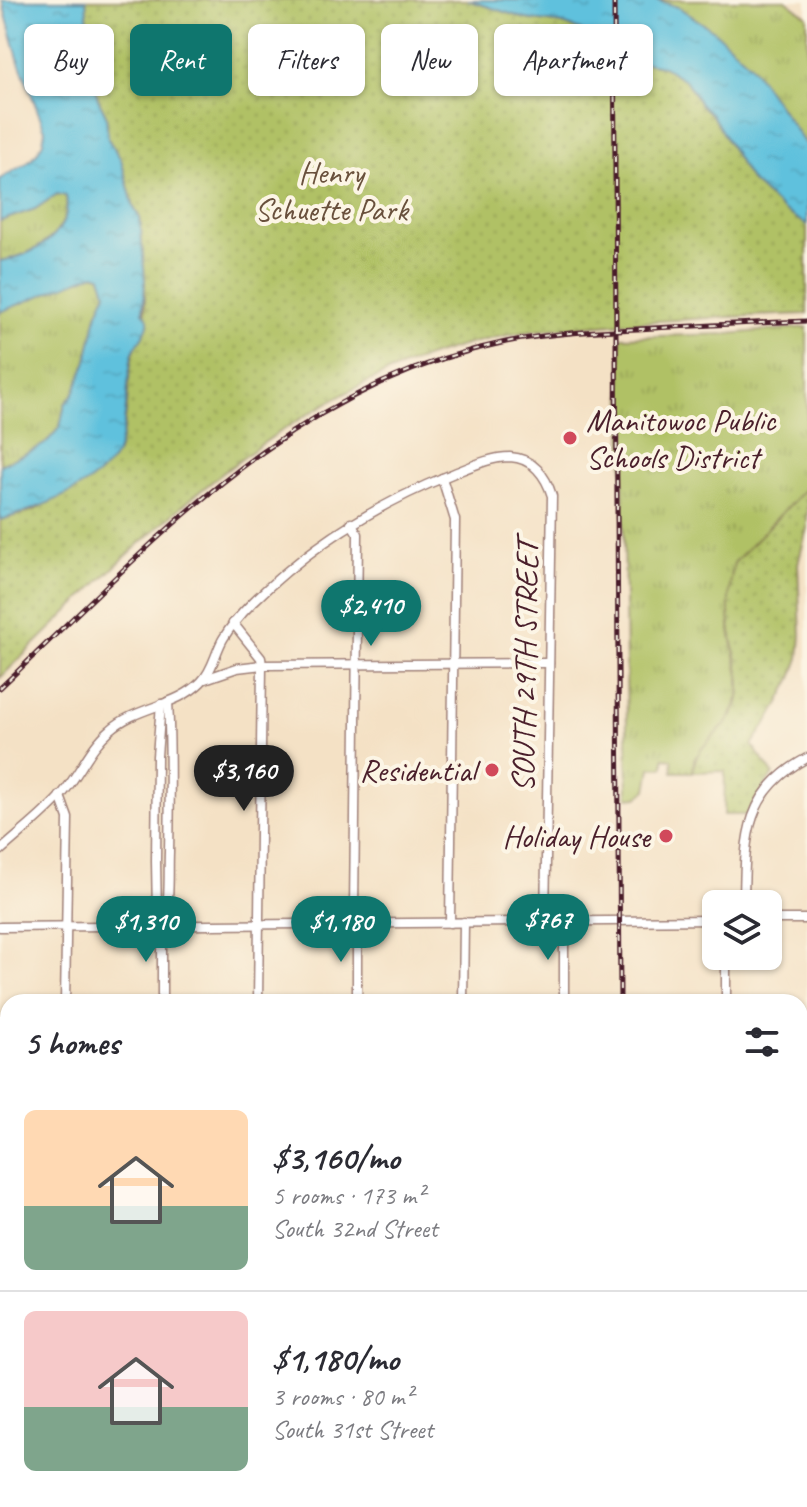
<!DOCTYPE html>
<meta charset="utf-8">
<style>
body{margin:0;font-family:Caveat,sans-serif;background:#f2f2f3;color:#2b2b33;height:100vh;display:flex;flex-direction:column;font-size:30px;white-space:nowrap}
*{box-sizing:border-box;margin:0}
p{font-size:26px;color:#7c7c81}
.icon{flex:none;width:44px;height:44px;fill:none;stroke:currentColor;stroke-width:2;stroke-linecap:round;stroke-linejoin:round}
.map{position:relative;flex:1;overflow:hidden}
.sheet{position:absolute;left:0px;top:994px;width:808px;height:514px;display:flex;flex-direction:column;background:#fff;border-radius:24px 24px 0 0;box-shadow:0 2px 6px #0004}
.sheet>*{flex:none}
.top-card{position:absolute;left:24px;top:24px;width:760px;height:72px;display:flex;gap:16px}
.tools{position:absolute;left:702px;top:890px;display:grid;gap:16px}
.tools a{display:grid;place-items:center;width:80px;height:80px;border-radius:12px;background:#fff;box-shadow:0 2px 6px #0004;font-size:40px}
.price{position:absolute;translate:-50% -68px;padding:0 18px;border-radius:28px;background:#0f766e;color:#fff;font-size:26px;line-height:52px;filter:drop-shadow(0 2px 4px #0008)}
.price::after{content:'';position:absolute;left:50%;top:48px;width:24px;height:18px;margin-left:-12px;background:inherit;clip-path:polygon(0 0,100% 0,50% 100%)}
.price.on{background:#222;color:#fff}
ul{padding:0;list-style:none}
li{display:flex;align-items:center;gap:24px;height:200px;padding:0 24px}
li+li{border-top:2px solid #e1e1e2}
li span{display:grid;place-items:center;flex:none;width:224px;height:160px;border-radius:12px;color:#555}
li>.icon{margin-inline-start:auto}
span .icon{width:96px;height:96px;fill:#fffc;stroke-width:1}
li b{font-size:34px}
h2{display:flex;justify-content:space-between;align-items:center;height:96px;padding:0 24px;font-size:34px}
.chip{padding:0 28px;border-radius:12px;background:#fff;box-shadow:0 2px 6px #0004;font-size:28px;line-height:72px}
.chip.on{background:#0f766e;color:#fff}
.map>svg:first-child{display:block}
</style>
<div class="map">
<svg width="807" height="1507" viewBox="0 0 807 1507">
<defs>
<pattern id="grass-tufts" width="24" height="20" patternUnits="userSpaceOnUse" patternTransform="scale(2)"><rect width="24" height="20" fill="#b0c165"/><path d="M3 7l-1-3M5 7V3M7 7l1-3M15 17l-1-3M17 17v-4M19 17l1-3" fill="none" stroke="#99a558"/></pattern>
<pattern id="park-dots" width="8" height="8" patternUnits="userSpaceOnUse" patternTransform="scale(2)"><rect width="8" height="8" fill="#b0c165"/><path d="M2 2h.1M6 6h.1" fill="none" stroke="#99a558" stroke-width="1.8" stroke-linecap="round"/></pattern>
<pattern id="water-ripples" width="26" height="14" patternUnits="userSpaceOnUse" patternTransform="scale(2)"><rect width="26" height="14" fill="#5fc1dd"/><path d="M2 4q2-2 4 0t4 0M15 11q2-2 4 0t4 0" fill="none" stroke="#54a5be"/></pattern>
</defs>
<rect width="100%" height="100%" fill="#fcf5e5"/>
<filter id="ink" filterUnits="userSpaceOnUse"><feTurbulence type="fractalNoise" baseFrequency=".0125" numOctaves="2"/><feDisplacementMap in="SourceGraphic" scale="16" xChannelSelector="R" yChannelSelector="G"/><feConvolveMatrix kernelMatrix="1 2 1 2 8 2 1 2 1" color-interpolation-filters="sRGB"/></filter>
<filter id="wash" filterUnits="userSpaceOnUse"><feTurbulence type="fractalNoise" baseFrequency=".006" numOctaves="4" result="noise"/><feDisplacementMap in="SourceGraphic" scale="32" xChannelSelector="R" yChannelSelector="G"/><feGaussianBlur stdDeviation="1.8" result="paint"/><feColorMatrix in="noise" values="0 0 0 0 0 0 0 0 0 0 0 0 0 0 0 0 0 1.4 0 .05"/><feComposite in="paint" operator="in"/></filter>
<g filter="url(#wash)">
<rect width="100%" height="100%" fill="#f4e1c5"/>
<g fill="url(#grass-tufts)" stroke="#7d7048" stroke-width="2">
<path d="M656 0H786L807 16V147C766 88 729 24 656 0Z"/>
<path d="M57 194 66 196C72 234 32 256 0 261V221L35 209Z"/>
<polygon points="91,274 101,276 106,291 105,296 97,315 87,361 74,393 65,404 60,427 46,443 36,449 0,465 0,312"/>
<polygon points="807,327 807,487 734,563 730,630 739,676 739,697 728,723 694,759 693,772 673,772 672,759 664,758 664,767 651,768 647,790 638,797 628,798 621,337 728,334"/>
</g>
<g fill="url(#park-dots)" stroke="#7d7048" stroke-width="2">
<path d="M86 0H468L526 19 563 24 580 30 614 53 627 59 662 66 687 81 700 104 712 115 750 180 783 210 807 225V314C742 316 678 319 613 324 575 327 536 329 498 337 289 382 147 535 0 678V520L35 510 118 452C121 439 125 426 126 413 130 387 126 352 145 332V281L140 218 134 208 121 160 108 139 106 115 98 99 91 70Z"/>
<path d="M807 487V528L798 564 801 635 799 658 792 678 773 714 752 745 773 774 746 815H724L725 771 693 772C695 741 726 734 737 706 745 682 735 656 731 632 727 610 729 585 734 563Z"/>
<polygon points="180,1500 545,1500 308,1507 183,1507"/>
</g>
<g fill="url(#water-ripples)" stroke="#547084" stroke-width="2">
<path d="M2 0H86L91 70 98 99 106 115 108 139 121 160 134 208 140 218 145 281 143 312C158 325 136 340 132 355 126 385 128 417 119 447 108 484 34 510 0 520V465L36 449 46 443 60 427 65 404 74 393 87 361 97 315 105 296 106 291 101 276 94 274 0 312V261C32 256 73 234 66 196L57 194 35 209 0 221V179L28 162 37 153 43 142 45 130 19 62Z"/>
<polygon points="468,0 656,0 678,7 714,31 750,64 807,147 807,225 783,210 750,180 712,115 700,104 686,81 662,66 627,59 614,53 580,30 563,24 526,19"/>
</g>
</g>
<g filter="url(#ink)">
<g fill="none" stroke-linecap="round" stroke-linejoin="round">
<defs>
<g id="street">
<polyline points="442,478 455,520 450,923"/>
<polyline points="351,523 358,534 354,911 357,937 357,1002"/>
<polyline points="233,623 261,658 262,665 258,1002"/>
<polyline points="205,679 237,668 262,665 549,663"/>
<polyline points="161,704 157,756 156,861 157,915 162,926 162,1002"/>
<polyline points="60,796 68,818 65,1002"/>
<path d="M0 851C21 832 45 814 63 793 80 773 90 747 110 730 137 706 176 707 201 682 213 670 215 653 223 639 231 625 242 613 253 602 311 545 377 504 452 474 470 467 490 457 510 457 533 458 546 476 552 496L545 921"/>
<path d="M744 904C745 840 743 792 807 758"/>
<polyline points="768,919 807,919"/>
<path d="M162 925C171 904 168 875 169 852 170 801 171 752 168 702"/>
<polyline points="0,927 716,920"/>
<polyline points="463,1002 464,922"/>
<polyline points="564,1002 564,921"/>
<polyline points="726,1002 726,956"/>
<polyline points="800,1089 807,1089"/>
<polyline points="800,1297 807,1297"/>
<polyline points="0,1372 8,1372"/>
<polyline points="170,1500 173,1507"/>
<polyline points="122,1507 131,1500"/>
<polyline points="554,1507 555,1500"/>
</g>
</defs>
<use href="#street" stroke="#9f8078" stroke-width="11"/>
<use href="#street" stroke="#fff" stroke-width="8"/>
<defs>
<g id="rail">
<polyline points="614,0 620,1002"/>
<path d="M0 688C154 543 289 386 506 342 549 333 594 331 638 329 694 326 751 323 807 321"/>
<polyline points="623,1500 623,1507"/>
</g>
</defs>
<use href="#rail" stroke="#4a1f2b" stroke-width="5"/>
<use href="#rail" stroke="#fcf5e5" stroke-width="2" stroke-dasharray="6" stroke-linecap="butt"/>
</g>
</g>
<g fill="#d1495b" stroke="#fcf5e5" stroke-width="3">
<circle cx="570" cy="438" r="8"/>
<circle cx="492" cy="770" r="8"/>
<circle cx="666" cy="836" r="8"/>
</g>
<g text-anchor="middle" dominant-baseline="central" stroke-width="8" stroke-linejoin="round" paint-order="stroke">
<g font-size="32" fill="#69503c" stroke="#fcf5e5">
<text x="331" y="172">Henry<tspan x="331" dy="37">Schuette Park</tspan></text>
</g>
<g font-size="32" fill="#4a1f2b" stroke="#fcf5e5" text-anchor="end">
<text x="586" y="420" text-anchor="start">Manitowoc Public<tspan x="586" dy="37">Schools District</tspan></text>
<text x="476" y="770">Residential</text>
<text x="650" y="836">Holiday House</text>
</g>
<g font-size="32" fill="#4a1f2b" stroke="#fcf5e5">
<text transform="translate(525 666) rotate(-89)">SOUTH 29TH STREET</text>
</g>
</g>
</svg>
<div class="tools">
<a><svg class="icon" aria-label="layers" viewBox="0 0 24 24"><path d="M12 4l9 5-9 5-9-5zM3 14l9 5 9-5"/></svg></a>
</div>
<b class="price" style="left:371px;top:648px">$2,410</b>
<b class="price on" style="left:244px;top:813px">$3,160</b>
<b class="price" style="left:548px;top:962px">$767</b>
<b class="price" style="left:146px;top:964px">$1,310</b>
<b class="price" style="left:341px;top:964px">$1,180</b>
<div class="top-card">
<a class="chip">Buy</a>
<a class="chip on">Rent</a>
<a class="chip">Filters</a>
<a class="chip">New</a>
<a class="chip">Apartment</a>
</div>
<section class="sheet">
<h2>5 homes<svg class="icon" aria-label="filters" viewBox="0 0 24 24"><path d="M4 7h16M4 17h16"/><circle cx="9" cy="7" r="2"/><circle cx="15" cy="17" r="2"/></svg></h2>
<ul>
<li><span style="background:linear-gradient(#ffd9b3 60%,#7fa58c 0)"><svg class="icon" aria-label="home" viewBox="0 0 24 24"><path d="M3 11l9-7 9 7M6 9v11h12V9"/></svg></span><div><b>$3,160/mo</b><p>5 rooms · 173 m²</p><p>South 32nd Street</p></div></li>
<li><span style="background:linear-gradient(#f6c9c9 60%,#7fa58c 0)"><svg class="icon" aria-label="home" viewBox="0 0 24 24"><path d="M3 11l9-7 9 7M6 9v11h12V9"/></svg></span><div><b>$1,180/mo</b><p>3 rooms · 80 m²</p><p>South 31st Street</p></div></li>
</ul>
</section>
</div>
